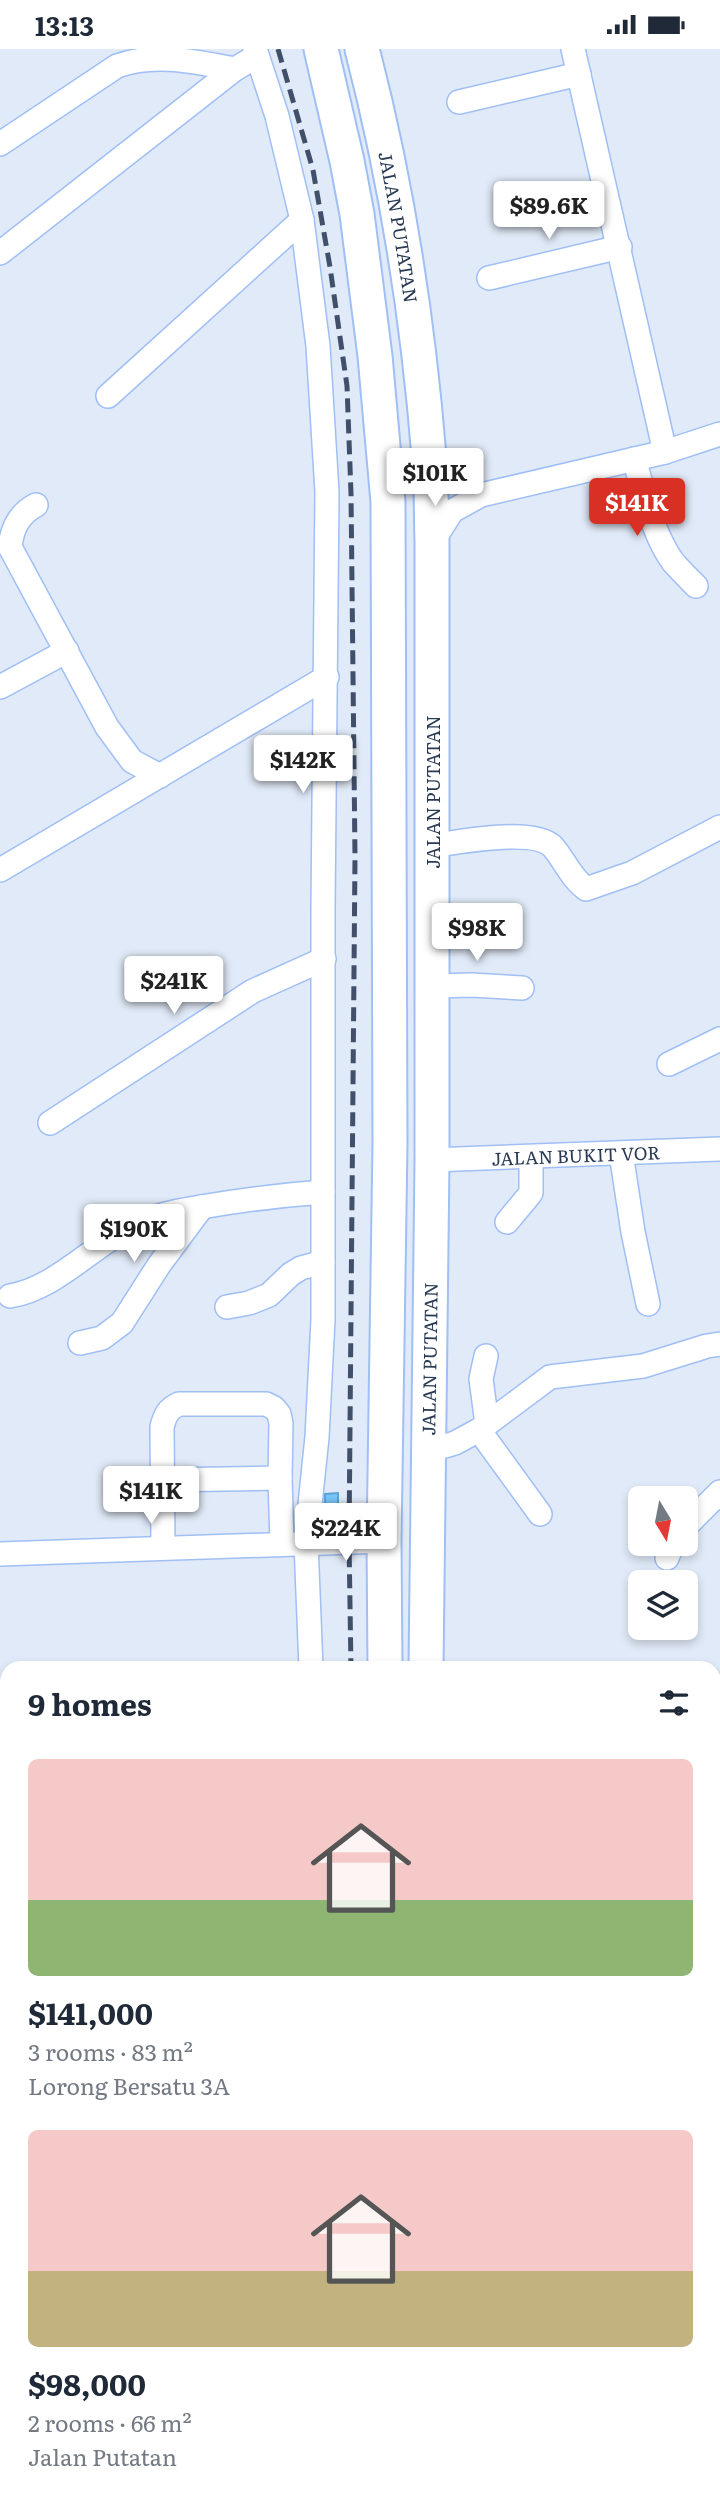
<!DOCTYPE html>
<meta charset="utf-8">
<style>
body{margin:0;font-family:Literata,serif;background:#f2f2f3;color:#1f2937;height:100vh;display:flex;flex-direction:column;font-size:26px;white-space:nowrap}
*{box-sizing:border-box;margin:0}
p{font-size:23px;color:#747a83}
.icon{flex:none;width:38px;height:38px;fill:none;stroke:currentColor;stroke-width:2;stroke-linecap:round;stroke-linejoin:round}
.map{position:relative;flex:1;overflow:hidden}
.drawer{position:absolute;left:0px;top:1612px;width:721px;height:842px;display:flex;flex-direction:column;background:#fff;border-radius:21px 21px 0 0;box-shadow:0 4px 10px #0003}
.drawer>*{flex:none}
.needle{width:46px;rotate:170deg}
.buttons{position:absolute;left:628px;top:1437px;display:grid;gap:14px}
.buttons a{display:grid;place-items:center;width:70px;height:70px;border-radius:10px;background:#fff;box-shadow:0 4px 10px #0003;font-size:35px}
.price{position:absolute;translate:-50% -60px;padding:0 16px;border-radius:7px;background:#fff;color:#222;font-size:23px;line-height:46px;filter:drop-shadow(0 2px 4px #0008)}
.price::after{content:'';position:absolute;left:50%;top:42px;width:21px;height:16px;margin-left:-10px;background:inherit;clip-path:polygon(0 0,100% 0,50% 100%)}
.price.selected{background:#d93025;color:#fff}
ul{padding:0;list-style:none}
li{display:grid;align-content:center;gap:14px;height:371px;padding:0 28px}
li span{display:grid;place-items:center;height:217px;border-radius:10px;color:#555}
li>.icon{margin-inline-start:auto}
span .icon{width:126px;height:126px;fill:#fffc;stroke-width:1}
li b{font-size:30px}
h2{display:flex;justify-content:space-between;align-items:center;height:84px;padding:0 28px;font-size:30px}
.status{display:flex;justify-content:space-between;align-items:center;height:49px;padding:0 35px;background:#fff;direction:ltr}
.status svg{height:19px;fill:currentColor}
.map>svg:first-child{display:block}
</style>
<div class="status"><b>13:13</b><svg viewBox="0 0 49 12"><path d="M0 12V9h3v3zM5 12V6h3v6zM10 12V3h3v9zM15 12V0h3v12zM26 1h20v11H26zM47 4h2v5h-2z"/></svg></div>
<div class="map">
<svg width="720" height="2452" viewBox="0 0 720 2452">
<rect width="100%" height="100%" fill="#e1eaf8"/>
<g fill="none" stroke-linecap="round" stroke-linejoin="round">
<g stroke="#46eaf4" stroke-width="5">
<polyline points="0,2417 7,2418"/>
<polyline points="47,2446 49,2452"/>
</g>
</g>
<polygon fill="#7ac5fa" stroke="#5ba5d8" stroke-width="2" points="338,1444 338,1457 325,1458 325,1445"/>
<g fill="none" stroke-linecap="round" stroke-linejoin="round">
<defs>
<g id="minor">
<polyline points="255,0 277,67 302,171 318,297 327,443 323,859 323,1270 317,1388 306,1494 311,1619"/>
<polyline points="573,0 665,403"/>
<polyline points="459,53 579,25"/>
<path d="M0 95 117 17C156 3 196 13 235 20"/>
<polyline points="0,204 235,20 257,7"/>
<polyline points="489,229 620,198"/>
<polyline points="108,347 302,171"/>
<path d="M634 410C644 443 652 484 673 513 680 521 688 529 696 537"/>
<path d="M36 456C19 465 12 479 10 498L107 678 132 712 160 727"/>
<polyline points="433,492 452,462 481,446 665,403 720,385"/>
<polyline points="0,638 67,602"/>
<path d="M431 797C458 793 534 778 553 798 565 812 571 829 586 840L632 824 720 778"/>
<polyline points="0,821 327,628"/>
<polyline points="431,937 472,936 522,939"/>
<polyline points="669,1015 720,990"/>
<polyline points="50,1074 253,942 324,910"/>
<polyline points="621,1104 633,1183 648,1255"/>
<path id="s1" d="M432 1111 720 1100"/>
<polyline points="507,1173 531,1144 531,1108"/>
<path d="M10 1247C58 1239 95 1193 139 1174 159 1165 180 1162 201 1158 242 1151 282 1146 323 1143"/>
<polyline points="227,1258 249,1254 269,1246 291,1225 301,1219 323,1213"/>
<polyline points="80,1294 102,1289 122,1274 159,1216 202,1158"/>
<polyline points="486,1307 481,1330 487,1375"/>
<polyline points="479,1381 540,1465"/>
<polyline points="428,1402 455,1394 479,1381 550,1328 643,1317 707,1297 720,1295"/>
<polyline points="163,1431 280,1429"/>
<polyline points="686,1477 720,1443"/>
<path d="M163 1498 162 1378C165 1366 168 1360 179 1355H266L274 1359 279 1365 281 1374 280 1429 282 1495"/>
<polyline points="0,1505 384,1492"/>
<polyline points="667,1509 673,1494"/>
<polyline points="0,1985 7,1986"/>
<polyline points="0,2225 7,2223"/>
<polyline points="0,2353 7,2351"/>
<polyline points="714,2375 720,2374"/>
<polyline points="328,2446 328,2452"/>
<polyline points="590,2446 590,2452"/>
<polyline points="161,2452 169,2446"/>
<polyline points="283,2452 285,2446"/>
</g>
<g id="highway">
<polyline points="321,0 347,112 357,165 375,307 388,453 390,1094 384,1492 385,1619"/>
<path id="s2" d="M362 0C397 134 418 270 429 408 432 436 431 465 432 493V1111L426 1619"/>
<polyline points="389,2446 389,2452"/>
<polyline points="428,2452 428,2446"/>
</g>
</defs>
<use href="#minor" stroke="#9fbff5" stroke-width="26"/>
<use href="#highway" stroke="#9fbff5" stroke-width="37"/>
<use href="#minor" stroke="#fff" stroke-width="23"/>
<use href="#highway" stroke="#fff" stroke-width="33"/>
<g stroke="#40506a" stroke-width="5" stroke-dasharray="14 7" stroke-linecap="butt">
<polyline points="278,0 313,121 330,218 347,337 351,444 355,808 349,1492 351,1619"/>
<polyline points="357,2446 357,2452"/>
</g>
</g>
<g text-anchor="middle" dominant-baseline="central" stroke-width="6" stroke-linejoin="round" paint-order="stroke">
<g font-size="18" fill="#293a55" stroke="#fff">
<text stroke="none"><textPath href="#s2" startOffset="182">JALAN PUTATAN</textPath></text>
<text transform="translate(432 743) rotate(-90)">JALAN PUTATAN</text>
<text stroke="none"><textPath href="#s1" startOffset="144">JALAN BUKIT VOR</textPath></text>
<text transform="translate(429 1310) rotate(-89)">JALAN PUTATAN</text>
</g>
</g>
</svg>
<div class="buttons">
<a><svg class="needle" viewBox="-14 -14 28 28"><path d="M0-13l5 13h-10z" fill="#e53935"/><path d="M0 13l5-13h-10z" fill="#747a83"/></svg></a>
<a><svg class="icon" aria-label="layers" viewBox="0 0 24 24"><path d="M12 4l9 5-9 5-9-5zM3 14l9 5 9-5"/></svg></a>
</div>
<b class="price" style="left:549px;top:192px">$89.6K</b>
<b class="price" style="left:435px;top:459px">$101K</b>
<b class="price selected" style="left:637px;top:489px">$141K</b>
<b class="price" style="left:303px;top:746px">$142K</b>
<b class="price" style="left:477px;top:914px">$98K</b>
<b class="price" style="left:174px;top:967px">$241K</b>
<b class="price" style="left:134px;top:1215px">$190K</b>
<b class="price" style="left:151px;top:1477px">$141K</b>
<b class="price" style="left:346px;top:1514px">$224K</b>
<section class="drawer">
<h2>9 homes<svg class="icon" aria-label="filters" viewBox="0 0 24 24"><path d="M4 7h16M4 17h16"/><circle cx="9" cy="7" r="2"/><circle cx="15" cy="17" r="2"/></svg></h2>
<ul>
<li><span style="background:linear-gradient(#f6c9c9 65%,#8fb573 0)"><svg class="icon" aria-label="home" viewBox="0 0 24 24"><path d="M3 11l9-7 9 7M6 9v11h12V9"/></svg></span><div><b>$141,000</b><p>3 rooms · 83 m²</p><p>Lorong Bersatu 3A</p></div></li>
<li><span style="background:linear-gradient(#f6c9c9 65%,#c2b280 0)"><svg class="icon" aria-label="home" viewBox="0 0 24 24"><path d="M3 11l9-7 9 7M6 9v11h12V9"/></svg></span><div><b>$98,000</b><p>2 rooms · 66 m²</p><p>Jalan Putatan</p></div></li>
</ul>
</section>
</div>
